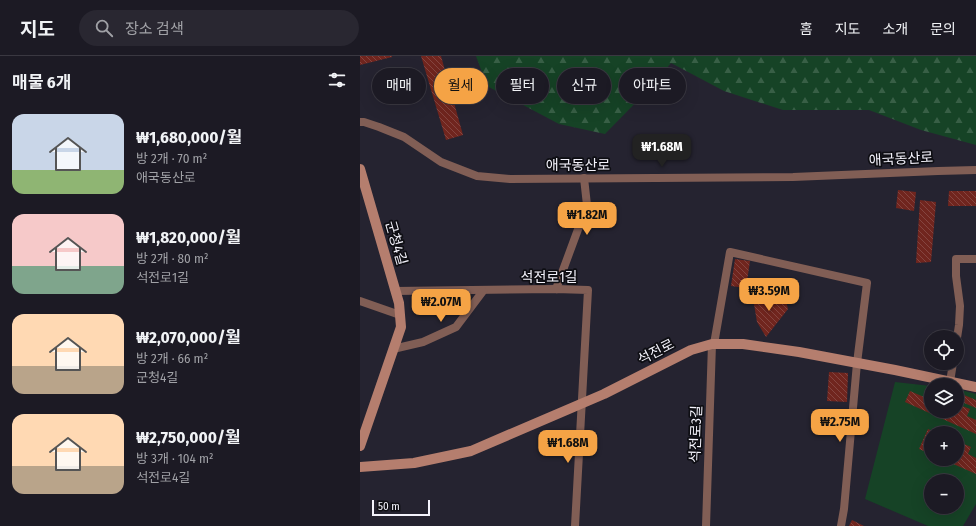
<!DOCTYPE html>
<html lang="ko">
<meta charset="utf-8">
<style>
body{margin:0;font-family:"Fira Sans Condensed","Noto Sans KR",sans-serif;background:#292731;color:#f1f3f6;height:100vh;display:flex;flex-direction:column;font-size:15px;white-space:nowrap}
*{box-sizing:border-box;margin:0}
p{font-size:13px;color:#a0a1a6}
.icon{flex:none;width:22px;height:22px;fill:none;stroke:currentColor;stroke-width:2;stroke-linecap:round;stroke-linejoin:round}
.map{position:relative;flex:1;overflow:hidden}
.drawer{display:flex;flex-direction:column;background:#1c1a24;width:360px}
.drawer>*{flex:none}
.top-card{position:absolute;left:12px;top:12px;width:380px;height:36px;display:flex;gap:8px}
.controls{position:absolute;left:564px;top:274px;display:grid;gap:8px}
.controls a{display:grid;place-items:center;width:40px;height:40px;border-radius:50%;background:#1c1a24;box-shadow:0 4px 16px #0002,0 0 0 1px #3a3841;font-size:20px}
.scale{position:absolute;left:12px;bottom:10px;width:58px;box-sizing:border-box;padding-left:4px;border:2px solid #f4f3fc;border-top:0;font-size:11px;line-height:14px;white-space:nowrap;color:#f4f3fc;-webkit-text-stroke:3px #0e0e13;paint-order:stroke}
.price{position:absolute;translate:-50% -34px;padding:0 9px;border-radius:8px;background:#f5a345;color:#111;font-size:13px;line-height:26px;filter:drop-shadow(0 1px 2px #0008)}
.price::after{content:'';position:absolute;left:50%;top:24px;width:12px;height:9px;margin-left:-6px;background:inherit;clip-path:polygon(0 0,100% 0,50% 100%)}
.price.selected{background:#222;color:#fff}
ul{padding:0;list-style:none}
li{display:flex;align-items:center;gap:12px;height:100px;padding:0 12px}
li span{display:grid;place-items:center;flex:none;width:112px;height:80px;border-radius:12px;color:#555}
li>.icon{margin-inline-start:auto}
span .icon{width:48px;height:48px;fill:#fffc;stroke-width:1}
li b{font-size:17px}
h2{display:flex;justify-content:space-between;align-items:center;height:48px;padding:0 12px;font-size:17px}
.tag{padding:0 14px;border-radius:18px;background:#1c1a24;box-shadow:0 4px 16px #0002,0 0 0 1px #3a3841;font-size:14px;line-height:36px}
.tag.selected{background:#f5a345;color:#111}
header{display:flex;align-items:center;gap:24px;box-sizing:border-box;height:56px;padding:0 20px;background:#1c1a24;border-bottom:1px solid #3a3841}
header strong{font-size:19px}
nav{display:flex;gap:22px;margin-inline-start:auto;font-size:14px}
.search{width:280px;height:36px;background:#292731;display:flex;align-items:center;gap:10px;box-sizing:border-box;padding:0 14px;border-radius:22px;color:#a0a1a6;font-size:15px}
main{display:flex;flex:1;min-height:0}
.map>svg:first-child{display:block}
</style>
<header>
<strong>지도</strong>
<div class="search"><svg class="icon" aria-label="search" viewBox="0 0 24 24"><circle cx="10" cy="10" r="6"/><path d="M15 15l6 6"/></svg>장소 검색</div>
<nav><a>홈</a><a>지도</a><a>소개</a><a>문의</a></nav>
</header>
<main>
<section class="drawer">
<h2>매물 6개<svg class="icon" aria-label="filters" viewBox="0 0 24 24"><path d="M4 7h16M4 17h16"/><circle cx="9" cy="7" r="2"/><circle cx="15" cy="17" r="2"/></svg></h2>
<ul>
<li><span style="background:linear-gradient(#c9d6e8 70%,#8fb573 0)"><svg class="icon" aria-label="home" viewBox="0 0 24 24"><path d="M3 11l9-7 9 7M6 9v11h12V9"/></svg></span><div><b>₩1,680,000/월</b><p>방 2개 · 70 m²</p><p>애국동산로</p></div></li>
<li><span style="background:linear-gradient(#f6c9c9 65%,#7fa58c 0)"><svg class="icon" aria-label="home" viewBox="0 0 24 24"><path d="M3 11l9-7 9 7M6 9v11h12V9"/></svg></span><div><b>₩1,820,000/월</b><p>방 2개 · 80 m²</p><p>석전로1길</p></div></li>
<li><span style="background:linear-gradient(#ffd9b3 65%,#b9a48a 0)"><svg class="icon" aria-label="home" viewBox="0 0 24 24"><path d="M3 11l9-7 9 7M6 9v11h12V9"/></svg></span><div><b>₩2,070,000/월</b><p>방 2개 · 66 m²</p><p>군청4길</p></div></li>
<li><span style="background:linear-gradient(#ffd9b3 65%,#b9a48a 0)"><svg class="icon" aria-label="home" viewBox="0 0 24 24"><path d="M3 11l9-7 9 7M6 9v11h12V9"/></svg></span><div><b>₩2,750,000/월</b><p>방 3개 · 104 m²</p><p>석전로4길</p></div></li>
</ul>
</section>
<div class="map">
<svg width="616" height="470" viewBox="0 0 616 470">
<defs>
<pattern id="forest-firs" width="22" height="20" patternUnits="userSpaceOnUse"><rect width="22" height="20" fill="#164326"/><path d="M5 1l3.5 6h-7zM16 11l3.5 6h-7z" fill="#385f46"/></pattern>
<pattern id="building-back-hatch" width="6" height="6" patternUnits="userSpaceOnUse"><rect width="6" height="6" fill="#70251e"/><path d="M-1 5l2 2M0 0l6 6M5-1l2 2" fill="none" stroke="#854540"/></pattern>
</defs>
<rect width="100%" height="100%" fill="#252330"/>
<polygon fill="url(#forest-firs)" points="116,0 616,0 616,89 561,74 509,54 423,54 364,35 311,7 291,31 245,78 199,68 127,30"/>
<path fill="#164326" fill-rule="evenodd" d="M535 326 571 330V355H597V333L616 338V448L603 470H568L505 443ZM571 377H597V403H571ZM571 425H597V451H571Z"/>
<g fill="url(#building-back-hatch)">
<polygon points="0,0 32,0 32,1 0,9"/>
<polygon points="61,0 81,0 103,79 86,84"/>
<polygon points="538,134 556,136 554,155 536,152"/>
<polygon points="589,135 616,135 616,150 588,150"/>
<polygon points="560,144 576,146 571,206 556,207"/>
<polygon points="375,203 390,205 386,232 371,230"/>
<polygon points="396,238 426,245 428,253 406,281 397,266 394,248"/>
<polygon points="469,316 488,317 487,346 467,345"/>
<polygon points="550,335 571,344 571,355 597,355 597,348 610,353 607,360 616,364 616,378 545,346"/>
<polygon points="597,336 616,344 616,352 597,344"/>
<polygon points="568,373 577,377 571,377 571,398 559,393"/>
<polygon points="597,385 611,391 608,398 616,402 616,418 582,403 597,403"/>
<polygon points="492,464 504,470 489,470"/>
</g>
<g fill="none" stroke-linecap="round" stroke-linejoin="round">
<g stroke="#815e55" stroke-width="8">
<polyline points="0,66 4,66 19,71 44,81 81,106 117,120 150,123 433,121 578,115 616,114"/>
<polyline points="196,233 227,149 224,122"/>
<polyline points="35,235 196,233 228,234 215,470"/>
<polyline points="0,245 40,259"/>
<polyline points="597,282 599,269 600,250 596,220 596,203 616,203"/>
<polyline points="354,288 370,196 507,227 497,307 484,453 481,470"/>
<polyline points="33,293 63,286 96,271 123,235"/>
<polyline points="590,326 593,307"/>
<polyline points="346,470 352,288"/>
</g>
<g stroke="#b57e6e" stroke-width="10">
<polyline points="0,113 39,247 41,271 0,390"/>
<polyline points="0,411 54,407 111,395 244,338 331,294 352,288 383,288 439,296 535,314 616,331"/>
</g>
</g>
<g text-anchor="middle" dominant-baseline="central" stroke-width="3.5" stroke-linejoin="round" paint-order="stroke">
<g font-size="14" fill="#f4f3fc" stroke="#0e0e13">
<text transform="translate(541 103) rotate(-3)">애국동산로</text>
<text x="218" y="109">애국동산로</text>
<text transform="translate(36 187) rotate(74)">군청4길</text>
<text x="189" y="221">석전로1길</text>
<text transform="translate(296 296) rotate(-27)">석전로</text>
<text transform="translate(336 378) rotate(-88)">석전로3길</text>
</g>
</g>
</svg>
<div class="controls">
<a><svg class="icon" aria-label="locate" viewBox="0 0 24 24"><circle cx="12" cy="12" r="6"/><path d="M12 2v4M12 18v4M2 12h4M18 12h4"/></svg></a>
<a><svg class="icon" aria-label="layers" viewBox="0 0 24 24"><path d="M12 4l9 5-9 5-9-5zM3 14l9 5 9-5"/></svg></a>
<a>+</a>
<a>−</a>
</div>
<div class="scale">50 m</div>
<b class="price selected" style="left:302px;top:112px">₩1.68M</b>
<b class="price" style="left:227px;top:180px">₩1.82M</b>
<b class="price" style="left:409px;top:256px">₩3.59M</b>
<b class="price" style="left:81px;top:267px">₩2.07M</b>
<b class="price" style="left:480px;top:387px">₩2.75M</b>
<b class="price" style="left:208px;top:408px">₩1.68M</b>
<div class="top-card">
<a class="tag">매매</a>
<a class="tag selected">월세</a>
<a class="tag">필터</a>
<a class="tag">신규</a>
<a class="tag">아파트</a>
</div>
</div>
</main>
